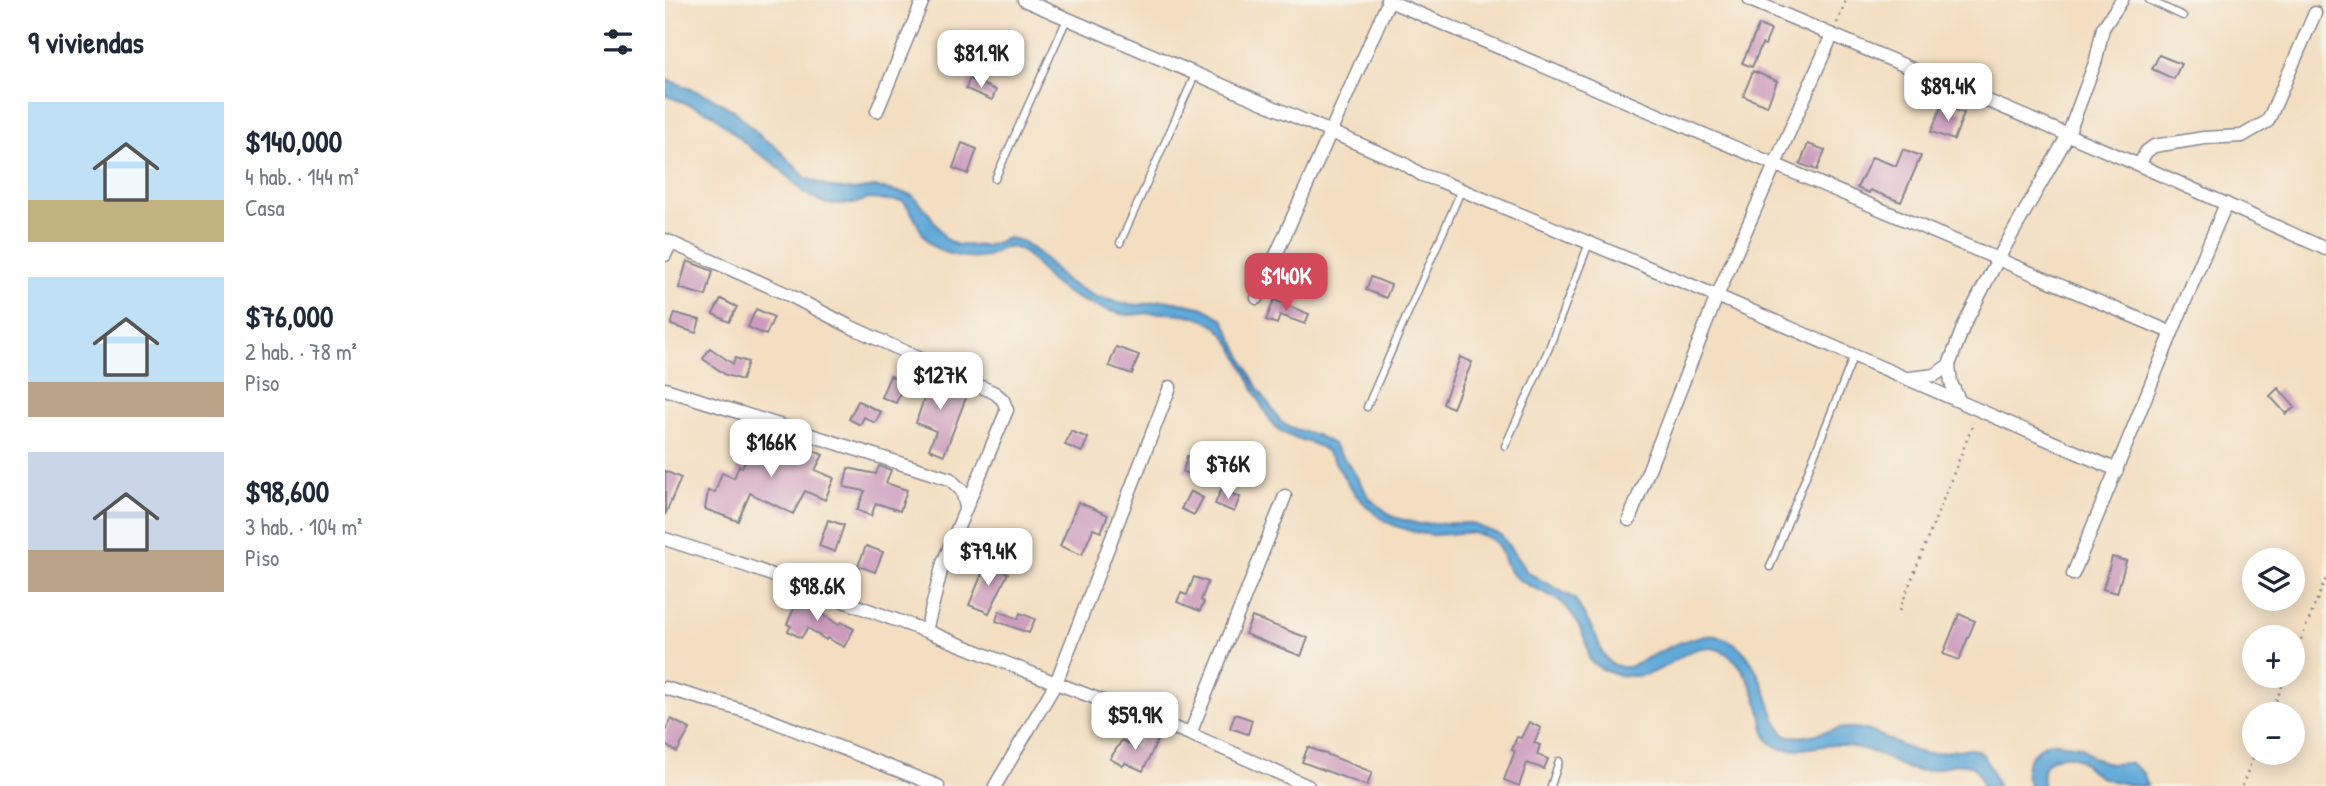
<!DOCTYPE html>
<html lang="es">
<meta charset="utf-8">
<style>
body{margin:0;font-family:"Patrick Hand",sans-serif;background:#f6f6f7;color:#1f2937;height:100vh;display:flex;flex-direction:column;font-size:26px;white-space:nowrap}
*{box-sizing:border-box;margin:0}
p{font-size:23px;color:#747a83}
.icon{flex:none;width:38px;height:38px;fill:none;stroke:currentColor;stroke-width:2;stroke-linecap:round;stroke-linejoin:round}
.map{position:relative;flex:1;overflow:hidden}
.sheet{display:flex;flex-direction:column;background:#fff;width:665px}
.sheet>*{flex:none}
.tools{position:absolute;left:1577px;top:548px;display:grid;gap:14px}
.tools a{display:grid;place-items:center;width:63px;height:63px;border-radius:50%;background:#fff;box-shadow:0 4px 18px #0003;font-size:35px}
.price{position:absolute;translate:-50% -60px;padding:0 16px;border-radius:14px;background:#fff;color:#222;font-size:23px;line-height:46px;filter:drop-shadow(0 2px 4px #0008)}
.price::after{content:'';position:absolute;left:50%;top:42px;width:21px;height:16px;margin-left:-10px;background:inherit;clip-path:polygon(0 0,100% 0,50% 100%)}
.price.active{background:#d1495b;color:#fff}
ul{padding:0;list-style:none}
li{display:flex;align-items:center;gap:21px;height:175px;padding:0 28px}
li span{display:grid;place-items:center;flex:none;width:196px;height:140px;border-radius:0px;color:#555}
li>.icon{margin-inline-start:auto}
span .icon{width:84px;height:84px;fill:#fffc;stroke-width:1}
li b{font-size:30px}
h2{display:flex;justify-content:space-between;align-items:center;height:84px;padding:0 28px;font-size:30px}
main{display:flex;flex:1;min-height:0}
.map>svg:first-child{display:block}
</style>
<main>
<section class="sheet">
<h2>9 viviendas<svg class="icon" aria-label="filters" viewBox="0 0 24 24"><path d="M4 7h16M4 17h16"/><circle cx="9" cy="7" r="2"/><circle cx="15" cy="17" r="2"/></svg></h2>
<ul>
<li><span style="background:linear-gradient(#bfe0f5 70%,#c2b280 0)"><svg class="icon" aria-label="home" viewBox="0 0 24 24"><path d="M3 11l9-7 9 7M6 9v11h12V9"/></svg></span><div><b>$140,000</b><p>4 hab. · 144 m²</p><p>Casa</p></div></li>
<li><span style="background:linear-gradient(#bfe0f5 75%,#b9a48a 0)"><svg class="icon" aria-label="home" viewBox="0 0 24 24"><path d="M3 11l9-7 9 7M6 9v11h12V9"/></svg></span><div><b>$76,000</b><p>2 hab. · 78 m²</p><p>Piso</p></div></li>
<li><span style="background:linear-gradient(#c9d6e8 70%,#b9a48a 0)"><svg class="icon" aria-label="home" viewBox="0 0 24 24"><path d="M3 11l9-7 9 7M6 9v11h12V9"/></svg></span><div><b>$98,600</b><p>3 hab. · 104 m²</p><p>Piso</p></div></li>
</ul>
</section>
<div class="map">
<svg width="1661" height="786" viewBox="0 0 1661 786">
<rect width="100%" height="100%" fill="#f7f3e8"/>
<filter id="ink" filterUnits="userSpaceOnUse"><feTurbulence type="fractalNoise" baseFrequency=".0143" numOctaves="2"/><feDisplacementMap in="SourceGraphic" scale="14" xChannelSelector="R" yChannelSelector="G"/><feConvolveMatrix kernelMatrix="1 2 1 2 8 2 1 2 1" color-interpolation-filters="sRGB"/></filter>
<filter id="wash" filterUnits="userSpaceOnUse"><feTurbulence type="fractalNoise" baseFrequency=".00686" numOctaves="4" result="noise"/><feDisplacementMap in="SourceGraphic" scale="28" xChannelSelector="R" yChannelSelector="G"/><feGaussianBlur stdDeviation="1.57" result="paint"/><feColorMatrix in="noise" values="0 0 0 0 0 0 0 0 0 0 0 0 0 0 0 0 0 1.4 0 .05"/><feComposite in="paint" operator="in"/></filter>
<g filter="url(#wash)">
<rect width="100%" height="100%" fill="#f3dec1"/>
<g fill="#61a9d8" stroke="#3e6c9b" stroke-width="2">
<path d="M0 79 44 96 71 112 97 138 110 146 141 178 167 188 188 190 210 187 247 195 263 212 281 239 292 245 321 246 343 238 357 241 378 257 400 281 429 296 459 304 475 305 498 300 526 305 539 308 558 319 592 387 616 422 626 428 651 435 667 443 687 469 705 499 728 517 754 524 805 523 836 535 862 572 910 599 931 636 937 653 946 664 956 667H964C1021 640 1065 605 1098 685 1105 702 1108 721 1120 735 1142 741 1163 728 1185 728 1212 728 1231 747 1256 753 1273 757 1303 743 1315 752 1324 759 1328 777 1333 786H1317C1316 780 1313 771 1308 767 1295 758 1275 770 1261 771 1242 771 1232 764 1217 756 1205 750 1189 747 1176 745 1157 743 1136 753 1118 749 1095 744 1100 723 1094 706 1087 685 1075 655 1051 649 1026 642 1009 665 988 672 966 680 940 676 924 659 923 638 908 608 889 597 875 590 858 585 847 574 833 560 842 542 816 535 800 530 786 535 769 535 753 534 727 527 714 517 705 509 695 501 688 491 678 479 670 456 657 448 643 439 621 439 610 426 587 399 575 340 546 323 526 312 507 313 484 313 476 314 467 316 458 314 436 310 403 297 386 281 374 270 364 251 347 247 338 245 331 253 322 256 308 260 284 256 271 248 254 238 252 214 238 201L202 199 191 203 161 204 141 194 110 164 87 149 46 113 0 95Z"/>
<path d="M1385 742 1415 746 1427 757 1445 764 1466 763 1478 773 1483 786C1468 786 1450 782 1435 777 1426 773 1422 765 1415 760 1405 753 1387 754 1380 765 1376 771 1378 779 1378 786H1365C1355 765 1366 750 1385 742Z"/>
</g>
<g id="blocks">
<g fill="#cc9bbe">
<polygon points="1094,25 1106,30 1100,45 1097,44 1087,67 1077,63"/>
<polygon points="1494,55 1516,64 1509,79 1487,69"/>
<polygon points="1088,71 1112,81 1102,106 1078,96"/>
<polygon points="304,79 331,90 327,100 301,89"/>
<polygon points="1277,105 1299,113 1289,140 1266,132"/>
<polygon points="297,143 312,149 303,174 288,168"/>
<polygon points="1143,144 1160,150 1152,170 1135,164"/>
<polygon points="1238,149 1256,156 1236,202 1205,190 1204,193 1192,188 1207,157 1231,166"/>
<polygon points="22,261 48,271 41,296 14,288"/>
<polygon points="706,277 726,285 721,298 701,290"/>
<polygon points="56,299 72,307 64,322 48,314"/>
<polygon points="609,300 644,314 640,324 615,315 612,324 601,320"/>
<polygon points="91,309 109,317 101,335 83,327"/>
<polygon points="10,313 35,320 31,333 6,325"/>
<polygon points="451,347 474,355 467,374 444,366"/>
<polygon points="45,348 68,364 70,358 83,362 77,380 61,375 38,359"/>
<polygon points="795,357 807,362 788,408 778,404"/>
<polygon points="225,376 240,382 231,403 216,397"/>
<polygon points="255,378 275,387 277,384 302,395 279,455 264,449 271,431 251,423 260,395 250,391"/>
<polygon points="1613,388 1630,407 1621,414 1605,396"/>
<polygon points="193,401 216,412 210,423 199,417 195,425 184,419"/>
<polygon points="406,431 423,438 417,452 400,445"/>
<polygon points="113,434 158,455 150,470 169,478 160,500 140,491 128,514 85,493 73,521 40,509 43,491 50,492 57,473 69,478 74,466 77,467 89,444 104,451"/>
<polygon points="522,456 541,461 536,476 518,472"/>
<polygon points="214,466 226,470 221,483 242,490 235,511 211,503 206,516 192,510 200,491 179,487 183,468 211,474"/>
<polygon points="0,471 16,478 0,515"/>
<polygon points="556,490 575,497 569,512 550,504"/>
<polygon points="525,491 538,498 529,515 516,509"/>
<polygon points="413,502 443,515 436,532 428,529 417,555 395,546"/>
<polygon points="163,520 179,525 170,552 154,546"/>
<polygon points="201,546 218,552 210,572 193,566"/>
<polygon points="1447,557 1461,561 1452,593 1438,589"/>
<polygon points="321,564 343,573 324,613 304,605"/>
<polygon points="529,577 543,582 536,600 539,602 535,611 512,602 516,593 522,595"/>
<polygon points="135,595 154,603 151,610 174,625 176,622 189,629 179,647 162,638 161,640 143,628 136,638 123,631 126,626 122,624"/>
<polygon points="334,611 353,619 355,613 370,619 364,633 331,621"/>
<polygon points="1294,614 1310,621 1294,660 1278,654"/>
<polygon points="587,617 643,638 636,656 580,634"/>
<polygon points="570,714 587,720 583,734 565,728"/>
<polygon points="6,719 25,729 12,752 0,745 0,731"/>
<polygon points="864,722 876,728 869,743 875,745 872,755 883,759 879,769 862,763 854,786 839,780 850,751 847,750 852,737 856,738"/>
<polygon points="479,732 493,739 478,771 460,763 458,766 445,759 457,740 471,748"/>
<polygon points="643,747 707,772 702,786 637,762"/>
</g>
</g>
</g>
<g filter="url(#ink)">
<use href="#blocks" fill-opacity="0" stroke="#878690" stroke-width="2"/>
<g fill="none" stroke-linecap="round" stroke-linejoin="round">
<defs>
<g id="lane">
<polyline points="1484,0 1518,16"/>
<polyline points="330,179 402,19"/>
<polyline points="455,243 530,75"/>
<polyline points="702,407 796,191"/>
<polyline points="840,446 884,348 924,243"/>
<polyline points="1105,567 1189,355"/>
<polyline points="886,786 894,761"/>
</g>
<g id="street">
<polyline points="359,0 738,163 757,175 775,181 1052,296 1452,470"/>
<polyline points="722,0 1505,332"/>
<polyline points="1085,0 1474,165 1661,249"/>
<polyline points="212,111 258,0"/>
<polyline points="1474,165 1481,152 1489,146 1539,138 1577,136 1603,121 1650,13"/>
<polyline points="0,240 124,295 184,326 330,393 338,400 342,410 278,563 261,631"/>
<polyline points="0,255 6,242"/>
<polyline points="592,298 724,0"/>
<polyline points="1245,378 1270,375 1284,365"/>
<polyline points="0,389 285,479 297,491 301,507"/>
<polyline points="1294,400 1286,383 1284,365 1299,325 1333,259 1403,135 1431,60 1438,28 1457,0"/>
<polyline points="964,520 1052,296 1167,35"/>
<polyline points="0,539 82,566 261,631 391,683 525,734 643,786"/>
<path d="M1408 574C1460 451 1508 326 1561 204"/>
<polyline points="0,688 87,713 273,786"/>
<polyline points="525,734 620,496"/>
<polyline points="330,786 391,683 505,387"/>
</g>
</defs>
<use href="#lane" stroke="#878690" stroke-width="9"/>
<use href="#street" stroke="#878690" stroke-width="15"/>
<g stroke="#878690" stroke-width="2.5" stroke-dasharray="2 5" stroke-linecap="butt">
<polyline points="1172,23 1181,0"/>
<polyline points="1234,611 1309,422"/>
<polyline points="1628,659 1661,578"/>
<polyline points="1606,714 1621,676"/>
<polyline points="1577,786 1590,752"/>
</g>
<use href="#lane" stroke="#fff" stroke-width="6"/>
<use href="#street" stroke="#fff" stroke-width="12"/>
</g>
</g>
</svg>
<div class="tools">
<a><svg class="icon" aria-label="layers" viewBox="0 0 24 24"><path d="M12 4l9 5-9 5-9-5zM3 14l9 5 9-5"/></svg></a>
<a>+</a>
<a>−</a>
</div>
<b class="price" style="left:316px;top:90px">$81.9K</b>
<b class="price" style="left:1283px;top:123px">$89.4K</b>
<b class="price active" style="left:621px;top:313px">$140K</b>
<b class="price" style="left:275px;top:412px">$127K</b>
<b class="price" style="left:106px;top:479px">$166K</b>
<b class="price" style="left:563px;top:501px">$76K</b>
<b class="price" style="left:323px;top:588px">$79.4K</b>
<b class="price" style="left:152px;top:623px">$98.6K</b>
<b class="price" style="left:470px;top:752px">$59.9K</b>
</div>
</main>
